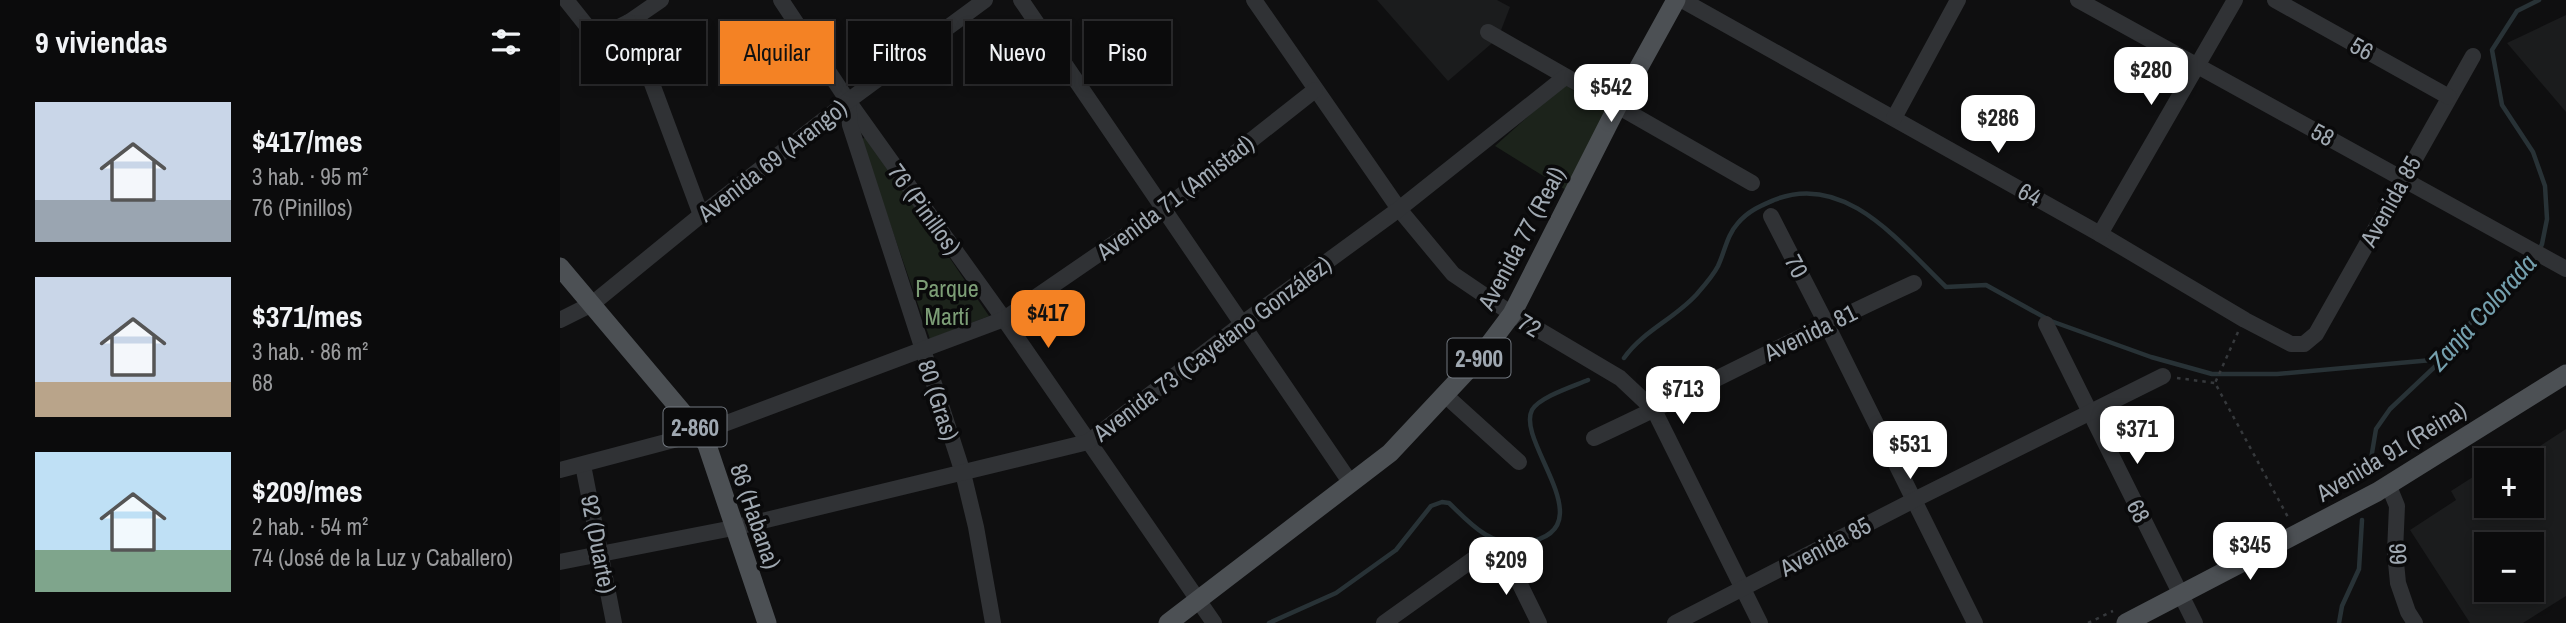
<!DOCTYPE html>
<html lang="es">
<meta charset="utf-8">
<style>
body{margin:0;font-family:"Archivo Narrow",sans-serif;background:#19191a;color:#f1f3f6;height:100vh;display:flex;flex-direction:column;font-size:26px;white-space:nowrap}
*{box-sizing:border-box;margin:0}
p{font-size:23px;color:#9a9b9d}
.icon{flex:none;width:38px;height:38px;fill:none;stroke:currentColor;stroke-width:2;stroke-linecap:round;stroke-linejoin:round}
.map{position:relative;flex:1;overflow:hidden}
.drawer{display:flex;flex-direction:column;background:#0b0b0c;width:560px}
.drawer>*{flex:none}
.guide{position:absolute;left:21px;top:21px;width:665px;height:63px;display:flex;gap:14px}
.tools{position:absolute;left:1914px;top:448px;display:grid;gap:14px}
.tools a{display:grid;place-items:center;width:70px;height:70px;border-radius:0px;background:#0b0b0c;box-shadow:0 4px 10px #0003,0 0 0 2px #2b2b2d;font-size:35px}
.price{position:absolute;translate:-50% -60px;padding:0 16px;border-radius:14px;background:#fff;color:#222;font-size:23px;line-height:46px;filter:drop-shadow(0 2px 4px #0008)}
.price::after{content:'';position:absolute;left:50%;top:42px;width:21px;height:16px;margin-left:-10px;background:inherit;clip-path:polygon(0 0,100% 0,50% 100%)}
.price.selected{background:#f48224;color:#111}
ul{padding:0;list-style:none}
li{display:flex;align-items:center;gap:21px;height:175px;padding:0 35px}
li span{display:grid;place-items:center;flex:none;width:196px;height:140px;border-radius:0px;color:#555}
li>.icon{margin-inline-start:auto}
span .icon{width:84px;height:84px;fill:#fffc;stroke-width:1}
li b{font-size:30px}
h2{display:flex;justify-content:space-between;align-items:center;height:84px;padding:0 35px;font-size:30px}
.chip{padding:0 24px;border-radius:0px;background:#0b0b0c;box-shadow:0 4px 10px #0003,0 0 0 2px #2b2b2d;font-size:24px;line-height:63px}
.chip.selected{background:#f48224;color:#111}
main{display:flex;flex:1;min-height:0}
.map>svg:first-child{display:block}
</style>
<main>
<section class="drawer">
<h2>9 viviendas<svg class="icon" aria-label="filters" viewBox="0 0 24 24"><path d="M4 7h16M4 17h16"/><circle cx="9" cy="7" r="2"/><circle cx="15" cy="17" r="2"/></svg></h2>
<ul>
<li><span style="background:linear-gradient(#c9d6e8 70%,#9aa5b1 0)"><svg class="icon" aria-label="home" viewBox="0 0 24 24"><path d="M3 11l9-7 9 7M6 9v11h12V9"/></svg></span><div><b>$417/mes</b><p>3 hab. · 95 m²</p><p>76 (Pinillos)</p></div></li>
<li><span style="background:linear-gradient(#c9d6e8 75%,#b9a48a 0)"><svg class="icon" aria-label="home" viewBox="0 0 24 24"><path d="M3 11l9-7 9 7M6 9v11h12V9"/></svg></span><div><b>$371/mes</b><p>3 hab. · 86 m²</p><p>68</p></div></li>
<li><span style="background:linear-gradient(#bfe0f5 70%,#7fa58c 0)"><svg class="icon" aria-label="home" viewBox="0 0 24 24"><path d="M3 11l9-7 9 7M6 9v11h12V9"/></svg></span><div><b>$209/mes</b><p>2 hab. · 54 m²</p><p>74 (José de la Luz y Caballero)</p></div></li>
</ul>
</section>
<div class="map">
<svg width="2006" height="623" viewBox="0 0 2006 623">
<rect width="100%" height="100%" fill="#0f0f10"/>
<g fill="#1b1c1d" fill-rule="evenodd">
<polygon points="817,0 937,0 950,7 938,38 888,81"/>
<polygon points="2006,15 2006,112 1947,43"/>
<path d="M2006 429V596L1963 623H1910L1850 530 1896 500 1891 491 1927 468V506H1972V460H1940L1962 446 1968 454ZM1927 544H1972V590H1927Z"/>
</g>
<g fill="#1c231b">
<polygon points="1004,84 1047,113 1006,190 935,146"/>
<polygon points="307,136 429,316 370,339 301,140"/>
</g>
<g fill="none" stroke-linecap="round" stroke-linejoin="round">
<g stroke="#283236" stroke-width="4.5">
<path d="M1064 358C1083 331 1114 319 1136 295 1143 287 1153 276 1158 266 1165 251 1167 235 1178 223 1188 211 1200 206 1214 200 1285 171 1340 243 1386 287L1426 285 1491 321 1591 357 1652 374H1717L1883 359"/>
<polyline points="1809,471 1816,429 1830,409 1883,359 1914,318 1937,293 1960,279 1972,266 1982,244 1987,219 1985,186 1973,152 1942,105 1932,50 1957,11 1979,0"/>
<path d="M709 623 776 593 836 550 871 506 882 502 889 503C909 522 930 547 962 543 1050 532 955 443 972 410 979 397 1014 386 1028 380"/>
<polyline points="1779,623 1782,606 1799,569 1802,520"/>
</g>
<g stroke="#36393c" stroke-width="2.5" stroke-dasharray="3.5 5" stroke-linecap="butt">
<polyline points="1678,332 1655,383 1729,519"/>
<polyline points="1617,378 1655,383"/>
<polyline points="1528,623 1553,611"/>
</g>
<g stroke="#303235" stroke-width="16">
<polyline points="6,0 34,35 39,37 69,22 101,0"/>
<polyline points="221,0 288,101 444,319 654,623"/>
<polyline points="461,0 790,482"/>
<polyline points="694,0 839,209 893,274 952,314 1060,378 1094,410 1200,623"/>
<polyline points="1122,0 1540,234 1685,320 1731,344 1744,344 1756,334 1913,56"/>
<polyline points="1518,0 2006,269"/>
<polyline points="1715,0 1889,97"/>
<polyline points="69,22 141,215"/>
<polyline points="928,32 1192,183"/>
<polyline points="288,101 290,125 403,473 416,527 433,623"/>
<polyline points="1334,118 1398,0"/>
<polyline points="1211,216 1266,323 1415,623"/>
<polyline points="1540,234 1675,0"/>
<polyline points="0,320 32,304 141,215 288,101 425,0"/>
<polyline points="1486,324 1635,623"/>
<polyline points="885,395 959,462"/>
<path d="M1034 438C1142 388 1246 332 1354 283"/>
<polyline points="23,465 54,623"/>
<polyline points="0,470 140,433 444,319 604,209 755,90"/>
<polyline points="1828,484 1837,506 1835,552 1838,583 1848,612 1855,623"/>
<polyline points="0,562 173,528 528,442 683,323 839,209 1005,77"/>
<polyline points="824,623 926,550 937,551 948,560 979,623"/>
<polyline points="1115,623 1354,500 1603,376"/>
</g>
<g stroke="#4c5054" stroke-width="19">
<polyline points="0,267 140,433 147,445 207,623"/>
<polyline points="608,623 830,453 919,358 952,314 1057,107 1116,0"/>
<polyline points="1566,623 1817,492 2006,374"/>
</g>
</g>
<g text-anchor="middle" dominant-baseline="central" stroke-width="7" stroke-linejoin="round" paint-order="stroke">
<g fill="#0a0a0b" stroke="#737980" stroke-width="2">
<rect x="887.5" y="338.5" width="63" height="39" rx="5"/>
<rect x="103.5" y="407.5" width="63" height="39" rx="5"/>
</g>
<g font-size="23" font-weight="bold" fill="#a0a9b2">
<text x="919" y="358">2-900</text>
<text x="135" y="427">2-860</text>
</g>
<g font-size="24" fill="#a0a9b2" stroke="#0a0a0b">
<text transform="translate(1802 48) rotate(29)">56</text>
<text transform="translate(1763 134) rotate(28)">58</text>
<text transform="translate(212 160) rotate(-38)">Avenida 69 (Arango)</text>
<text transform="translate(1470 194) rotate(29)">64</text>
<text transform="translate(615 197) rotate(-37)">Avenida 71 (Amistad)</text>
<text transform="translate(1830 201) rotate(-61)">Avenida 85</text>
<text transform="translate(365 209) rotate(54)">76 (Pinillos)</text>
<text transform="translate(961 238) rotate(-62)">Avenida 77 (Real)</text>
<text transform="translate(1237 266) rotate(62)">70</text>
<text transform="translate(970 325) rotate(31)">72</text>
<text transform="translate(1250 332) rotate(-26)">Avenida 81</text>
<text transform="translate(652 348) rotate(-37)">Avenida 73 (Cayetano González)</text>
<text transform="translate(379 400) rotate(72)">80 (Gras)</text>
<text transform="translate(1831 451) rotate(-31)">Avenida 91 (Reina)</text>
<text transform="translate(1579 511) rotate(63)">68</text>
<text transform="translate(196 516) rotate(71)">86 (Habana)</text>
<text transform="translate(39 544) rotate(79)">92 (Duarte)</text>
<text transform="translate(1265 546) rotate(-28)">Avenida 85</text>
<text transform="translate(1837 554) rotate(-92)">66</text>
</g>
<g font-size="24" fill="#7c9d76" stroke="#0a0a0b">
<text x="387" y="288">Parque<tspan x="387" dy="28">Martí</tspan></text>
</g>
<g font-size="26" font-style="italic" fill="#75a0ae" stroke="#0a0a0b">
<text transform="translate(1922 312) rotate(-48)">Zanja Colorada</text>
</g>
</g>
</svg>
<div class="tools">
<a>+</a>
<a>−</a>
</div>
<b class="price" style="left:1591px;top:107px">$280</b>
<b class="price" style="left:1051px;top:124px">$542</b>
<b class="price" style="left:1438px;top:155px">$286</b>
<b class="price selected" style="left:488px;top:350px">$417</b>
<b class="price" style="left:1123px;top:426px">$713</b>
<b class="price" style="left:1577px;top:466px">$371</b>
<b class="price" style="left:1350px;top:481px">$531</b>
<b class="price" style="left:1690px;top:582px">$345</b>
<b class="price" style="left:946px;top:597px">$209</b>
<div class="guide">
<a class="chip">Comprar</a>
<a class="chip selected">Alquilar</a>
<a class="chip">Filtros</a>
<a class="chip">Nuevo</a>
<a class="chip">Piso</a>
</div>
</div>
</main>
